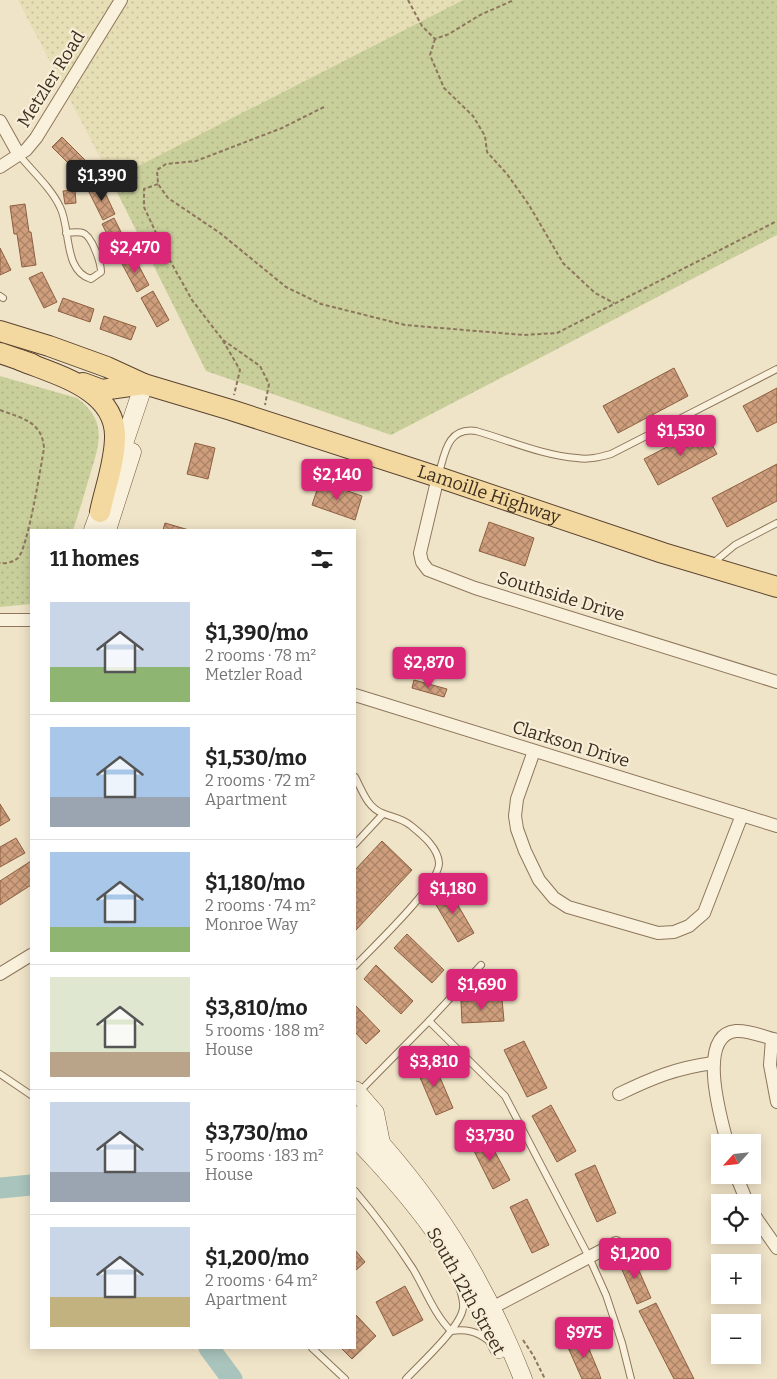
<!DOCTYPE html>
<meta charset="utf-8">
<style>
body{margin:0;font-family:Bitter,serif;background:#f6f6f6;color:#222;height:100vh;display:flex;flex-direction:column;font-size:19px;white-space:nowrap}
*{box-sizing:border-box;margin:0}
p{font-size:16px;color:#767676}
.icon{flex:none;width:28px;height:28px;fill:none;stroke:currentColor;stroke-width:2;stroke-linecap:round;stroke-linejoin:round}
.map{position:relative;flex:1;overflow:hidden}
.side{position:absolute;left:30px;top:529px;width:326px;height:820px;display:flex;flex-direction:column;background:#fff;border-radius:0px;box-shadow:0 2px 12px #0003}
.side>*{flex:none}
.needle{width:32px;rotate:243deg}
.controls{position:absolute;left:711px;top:1134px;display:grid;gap:10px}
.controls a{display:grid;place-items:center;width:50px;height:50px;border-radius:0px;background:#fff;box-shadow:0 2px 12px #0003;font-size:25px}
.price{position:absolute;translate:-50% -42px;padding:0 11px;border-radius:5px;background:#db2777;color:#fff;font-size:16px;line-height:32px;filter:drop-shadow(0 1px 2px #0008)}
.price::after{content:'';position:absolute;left:50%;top:30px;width:15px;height:11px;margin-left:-8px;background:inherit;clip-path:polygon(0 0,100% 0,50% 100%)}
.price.current{background:#222;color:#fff}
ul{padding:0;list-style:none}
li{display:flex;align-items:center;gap:15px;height:125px;padding:0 20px}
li+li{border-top:1px solid #e0e0e0}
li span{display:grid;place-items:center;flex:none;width:140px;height:100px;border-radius:0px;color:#555}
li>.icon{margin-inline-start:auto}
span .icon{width:60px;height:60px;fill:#fffc;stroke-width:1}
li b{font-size:21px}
h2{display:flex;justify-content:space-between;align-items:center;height:60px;padding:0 20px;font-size:21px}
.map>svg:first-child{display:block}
</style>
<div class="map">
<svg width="777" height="1379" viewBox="0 0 777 1379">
<defs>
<pattern id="farmland-dots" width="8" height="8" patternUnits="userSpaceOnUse" patternTransform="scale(1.25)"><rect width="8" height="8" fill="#e6deb5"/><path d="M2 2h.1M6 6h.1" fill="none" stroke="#c6bf9b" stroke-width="1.8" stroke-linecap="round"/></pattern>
<pattern id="grass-dots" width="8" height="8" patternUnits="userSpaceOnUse" patternTransform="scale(1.25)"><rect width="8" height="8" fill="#c9cf9b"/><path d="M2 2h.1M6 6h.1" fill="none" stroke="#aeb285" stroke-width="1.8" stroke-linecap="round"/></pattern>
<pattern id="building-cross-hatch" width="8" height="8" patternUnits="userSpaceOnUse" patternTransform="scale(1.25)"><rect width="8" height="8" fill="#cf9f7d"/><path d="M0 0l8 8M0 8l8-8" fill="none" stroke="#a98266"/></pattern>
</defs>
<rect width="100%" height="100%" fill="#f0e4c8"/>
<polygon fill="url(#farmland-dots)" points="18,0 463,0 111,180 105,177 102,170 103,163"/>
<g fill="url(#grass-dots)">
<polygon points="463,0 777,0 777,235 391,435 206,371 111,180"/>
<path d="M0 376 77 398C109 422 99 445 89 478 84 495 79 513 73 530H31V604L0 607Z"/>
</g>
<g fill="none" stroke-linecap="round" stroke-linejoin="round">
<g stroke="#a9c4bc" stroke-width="21">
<polyline points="0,1188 31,1185"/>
<polyline points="209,1348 232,1379"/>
</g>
</g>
<g fill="url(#building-cross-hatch)" stroke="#8d5f41">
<polygon points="62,137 86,161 76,171 52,147"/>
<polygon points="101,184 115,214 103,220 88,190"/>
<polygon points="75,190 76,203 65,204 63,191"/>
<polygon points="25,204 29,232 31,232 36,265 22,267 17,234 14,234 10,206"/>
<polygon points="114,218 129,248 117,254 102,224"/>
<polygon points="0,248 11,270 0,275"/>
<polygon points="133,255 149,285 137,292 121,262"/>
<polygon points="42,272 57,302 44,308 29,278"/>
<polygon points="153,291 169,320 157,327 141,298"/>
<polygon points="63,298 94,309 90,322 58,311"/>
<polygon points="104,316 136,327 131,340 100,329"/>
<polygon points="674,368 688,396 618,433 603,406"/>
<polygon points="777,388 777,422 757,432 743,406"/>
<polygon points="703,428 717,454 658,485 644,459"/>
<polygon points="195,443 215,448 208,479 187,474"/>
<polygon points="777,464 777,501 727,527 712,498"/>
<polygon points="320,481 362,496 355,520 312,505"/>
<polygon points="489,522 534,538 525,566 479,551"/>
<polygon points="165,523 189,530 163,530"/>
<polygon points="414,680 447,689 444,697 412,688"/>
<polygon points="0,804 10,820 0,826"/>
<polygon points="16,838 25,853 0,867 0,847"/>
<polygon points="382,841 412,870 355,931 355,870"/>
<polygon points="31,861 31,885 0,905 0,881"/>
<polygon points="448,888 474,933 458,942 432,898"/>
<polygon points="407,934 444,970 432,983 394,948"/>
<polygon points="376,965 413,1001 401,1014 364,979"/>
<polygon points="502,999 504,1021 462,1023 461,1001"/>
<polygon points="355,1005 380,1031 366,1044 355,1032"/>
<polygon points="524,1041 547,1088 527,1097 504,1050"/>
<polygon points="433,1061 453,1108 436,1115 416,1068"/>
<polygon points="551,1105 576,1151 557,1162 532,1116"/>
<polygon points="486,1135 510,1180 493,1189 470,1143"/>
<polygon points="595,1165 616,1213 597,1222 575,1174"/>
<polygon points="527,1199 549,1245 532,1253 510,1207"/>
<polygon points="355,1250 365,1262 355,1271"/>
<polygon points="633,1257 651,1298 637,1304 619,1263"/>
<polygon points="405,1286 423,1320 393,1336 376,1302"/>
<polygon points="656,1303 694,1379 674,1379 639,1311"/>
<polygon points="355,1314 376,1336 352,1359 341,1348 355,1348"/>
<polygon points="584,1337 599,1373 601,1379 582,1379 566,1343"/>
</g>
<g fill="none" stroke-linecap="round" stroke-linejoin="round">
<defs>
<g id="lane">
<path d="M19 155C33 172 51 188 60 207 71 228 63 271 91 279L101 272C101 263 92 236 83 233 78 231 71 233 66 233"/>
<polyline points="0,296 3,298"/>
<path d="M439 473C445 452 448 427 476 431 508 440 544 456 577 458 589 460 600 457 611 454L777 369"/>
<polyline points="713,563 735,545 777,523"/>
<path d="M355 777C362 790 367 807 382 813 391 817 401 818 410 825 421 834 438 847 439 863 440 884 372 948 355 966"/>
<polyline points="355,844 383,814"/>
<polyline points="429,1021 505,1096 589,1257 606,1295 622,1343 631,1379"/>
<polyline points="0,1074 31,1095"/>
<polyline points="359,1092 429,1021 481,965"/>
<path d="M355 1191C376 1216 395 1241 413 1269 425 1289 434 1314 451 1331"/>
<path d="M451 1331C466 1329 477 1331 489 1341"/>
<polyline points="312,1348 345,1379"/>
<path d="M406 1379C420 1364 461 1327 463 1308 464 1300 461 1292 458 1284"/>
</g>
<g id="street">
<polyline points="0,121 19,155"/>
<polyline points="0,167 26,150 36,138 121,0"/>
<polyline points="438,477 420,553 422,562 428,570 475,588 777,682"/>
<polyline points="0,620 31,620"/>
<polyline points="355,695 777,826"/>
<polyline points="534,751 517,799 515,816 517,829 525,851 539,880 554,898 568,907 658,933 674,932 689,926 704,913 742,815"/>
<polyline points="0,974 31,955"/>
<polyline points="772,1039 770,1065 777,1102"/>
<path d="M619 1094C652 1078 676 1068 713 1063"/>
<path d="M727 1142C721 1119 696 1035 736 1031 749 1030 764 1037 777 1040"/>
<polyline points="736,1175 747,1202"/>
<polyline points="752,1212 777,1248"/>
<polyline points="484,1312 616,1243"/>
</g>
<g id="secondary">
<polyline points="117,464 144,384"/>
<polyline points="93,530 104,500"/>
<polyline points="107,530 132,452"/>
<polyline points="355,1090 375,1113 381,1143"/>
<path d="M355 1115C432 1196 482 1275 523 1379"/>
<path d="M355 1138C383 1167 411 1198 435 1232 460 1268 480 1309 499 1349"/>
</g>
<g id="primary">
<path id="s1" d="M0 331 49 346 107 367 144 384 231 410 438 477 663 553 777 587"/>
<polyline points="0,353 32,364"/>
<path d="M20 360C56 375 116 389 115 437 115 462 105 488 100 512"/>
<polyline points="83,383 102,390 144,384"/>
</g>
</defs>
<use href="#lane" stroke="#8d765c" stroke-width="8"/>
<use href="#street" stroke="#8d765c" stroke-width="14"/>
<use href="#secondary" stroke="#6f573f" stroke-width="19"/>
<use href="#primary" stroke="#5b4430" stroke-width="22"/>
<g stroke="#8d765c" stroke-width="2" stroke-dasharray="4 2.5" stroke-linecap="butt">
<polyline points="408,0 422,26 435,39 449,34 480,15 514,0"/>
<polyline points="435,39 430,55 444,88 473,116 485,136 487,152 507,174 529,205 563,263 595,293 614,303"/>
<polyline points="324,107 282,128 196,161 166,164 157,170 158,184 168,198 220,233 286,287 321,304 405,325 524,335 557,333 777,221"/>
<polyline points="158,184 144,189 144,207 163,248 192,300 222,339 240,370 234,395"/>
<polyline points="223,340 260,366 269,384 265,405"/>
<path d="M0 410C21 418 42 421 44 448 41 466 28 547 18 558 13 562 6 564 0 563"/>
<polyline points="523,1340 533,1355 545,1379"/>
</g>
<use href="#lane" stroke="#faf1dc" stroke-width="6"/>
<use href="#street" stroke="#faf1dc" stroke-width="12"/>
<use href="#secondary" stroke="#faf1dc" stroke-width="18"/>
<use href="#primary" stroke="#f3d9a0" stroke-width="20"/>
</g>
<g text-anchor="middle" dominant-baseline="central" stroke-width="4.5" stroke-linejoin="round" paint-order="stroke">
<g font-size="18" fill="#3d2e20" stroke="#f7eed8">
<text transform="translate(51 79) rotate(-58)">Metzler Road</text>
<text stroke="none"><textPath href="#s1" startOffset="516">Lamoille Highway</textPath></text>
<text transform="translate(561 596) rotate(17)">Southside Drive</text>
<text transform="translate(571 744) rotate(17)">Clarkson Drive</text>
<text transform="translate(466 1291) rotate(61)">South 12th Street</text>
</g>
</g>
</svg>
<div class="controls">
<a><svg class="needle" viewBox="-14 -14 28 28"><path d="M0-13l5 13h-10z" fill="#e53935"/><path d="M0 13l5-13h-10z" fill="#767676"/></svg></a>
<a><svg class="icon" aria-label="locate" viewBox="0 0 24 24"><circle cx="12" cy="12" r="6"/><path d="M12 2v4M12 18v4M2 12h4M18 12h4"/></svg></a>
<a>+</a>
<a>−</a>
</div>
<b class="price current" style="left:102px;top:202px">$1,390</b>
<b class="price" style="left:135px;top:274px">$2,470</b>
<b class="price" style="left:681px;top:457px">$1,530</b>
<b class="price" style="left:337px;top:501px">$2,140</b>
<b class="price" style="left:429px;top:689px">$2,870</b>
<b class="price" style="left:453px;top:915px">$1,180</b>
<b class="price" style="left:482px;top:1011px">$1,690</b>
<b class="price" style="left:434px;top:1088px">$3,810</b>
<b class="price" style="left:490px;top:1162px">$3,730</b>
<b class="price" style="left:635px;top:1280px">$1,200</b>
<b class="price" style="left:584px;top:1359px">$975</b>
<section class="side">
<h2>11 homes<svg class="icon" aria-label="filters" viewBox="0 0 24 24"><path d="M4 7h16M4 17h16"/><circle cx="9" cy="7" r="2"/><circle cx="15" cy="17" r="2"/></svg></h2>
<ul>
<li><span style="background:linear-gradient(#c9d6e8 65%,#8fb573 0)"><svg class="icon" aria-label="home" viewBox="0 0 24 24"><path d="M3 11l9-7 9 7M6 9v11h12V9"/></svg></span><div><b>$1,390/mo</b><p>2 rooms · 78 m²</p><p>Metzler Road</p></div></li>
<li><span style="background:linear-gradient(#a9c7e8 70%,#9aa5b1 0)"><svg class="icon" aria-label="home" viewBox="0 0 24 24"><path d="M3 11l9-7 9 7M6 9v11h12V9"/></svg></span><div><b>$1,530/mo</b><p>2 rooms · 72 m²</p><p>Apartment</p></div></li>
<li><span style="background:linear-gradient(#a9c7e8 75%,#8fb573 0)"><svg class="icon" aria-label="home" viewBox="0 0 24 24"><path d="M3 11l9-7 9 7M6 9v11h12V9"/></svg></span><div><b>$1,180/mo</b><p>2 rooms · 74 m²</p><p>Monroe Way</p></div></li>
<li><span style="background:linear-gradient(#dfe7d0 75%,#b9a48a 0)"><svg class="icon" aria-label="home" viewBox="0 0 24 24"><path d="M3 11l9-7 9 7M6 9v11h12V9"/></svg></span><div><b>$3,810/mo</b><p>5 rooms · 188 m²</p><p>House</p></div></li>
<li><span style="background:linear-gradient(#c9d6e8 70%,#9aa5b1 0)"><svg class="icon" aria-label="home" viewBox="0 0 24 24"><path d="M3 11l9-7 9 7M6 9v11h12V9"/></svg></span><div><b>$3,730/mo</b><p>5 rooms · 183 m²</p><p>House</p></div></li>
<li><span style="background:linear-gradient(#c9d6e8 70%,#c2b280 0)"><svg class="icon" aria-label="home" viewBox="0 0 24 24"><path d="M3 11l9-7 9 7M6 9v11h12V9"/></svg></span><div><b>$1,200/mo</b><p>2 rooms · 64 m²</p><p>Apartment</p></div></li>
</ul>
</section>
</div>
